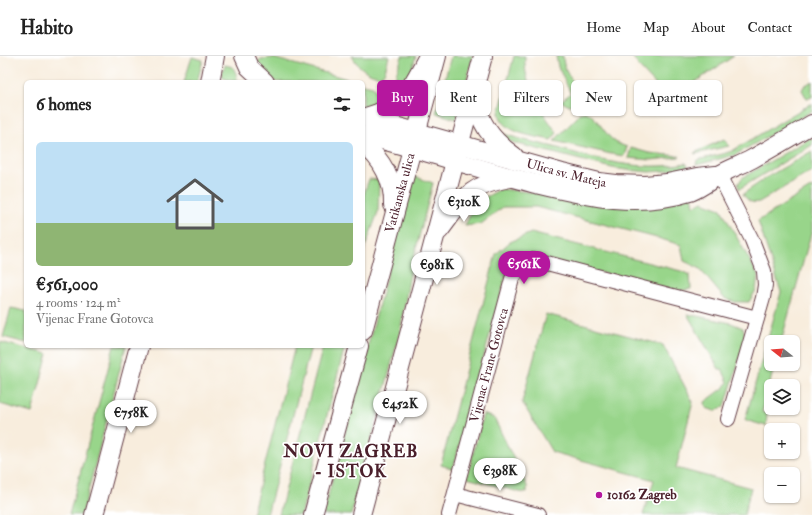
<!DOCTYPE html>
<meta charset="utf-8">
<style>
body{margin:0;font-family:"IM FELL Double Pica",serif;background:#f6f6f6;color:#222;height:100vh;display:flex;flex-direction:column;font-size:15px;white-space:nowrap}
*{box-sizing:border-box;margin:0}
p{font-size:13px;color:#767676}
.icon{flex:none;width:22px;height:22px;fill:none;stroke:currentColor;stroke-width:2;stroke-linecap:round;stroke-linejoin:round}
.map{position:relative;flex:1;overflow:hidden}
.drawer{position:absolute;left:24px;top:24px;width:341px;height:268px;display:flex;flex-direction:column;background:#fff;border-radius:6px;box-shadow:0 1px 3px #0004}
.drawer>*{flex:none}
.banner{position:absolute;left:377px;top:24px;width:375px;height:36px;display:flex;gap:8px}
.needle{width:26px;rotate:287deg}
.fabs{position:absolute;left:764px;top:279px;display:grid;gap:8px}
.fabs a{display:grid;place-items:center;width:36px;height:36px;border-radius:6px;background:#fff;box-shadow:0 1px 3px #0004;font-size:20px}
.price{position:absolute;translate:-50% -34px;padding:0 9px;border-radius:14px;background:#fff;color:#222;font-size:13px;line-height:26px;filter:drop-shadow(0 1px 2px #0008)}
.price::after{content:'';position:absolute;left:50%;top:24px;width:12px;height:9px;margin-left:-6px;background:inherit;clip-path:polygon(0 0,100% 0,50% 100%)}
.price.on{background:#b5179e;color:#fff}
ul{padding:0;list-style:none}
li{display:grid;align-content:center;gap:8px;height:212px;padding:0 12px}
li span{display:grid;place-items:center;height:124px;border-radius:6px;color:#555}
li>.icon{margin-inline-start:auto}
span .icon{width:72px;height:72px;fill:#fffc;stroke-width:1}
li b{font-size:17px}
h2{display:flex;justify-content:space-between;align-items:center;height:48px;padding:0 12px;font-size:17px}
.chip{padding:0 14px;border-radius:6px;background:#fff;box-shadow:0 1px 3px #0004;font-size:14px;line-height:36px}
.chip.on{background:#b5179e;color:#fff}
header{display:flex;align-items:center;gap:24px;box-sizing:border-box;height:56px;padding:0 20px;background:#fff;border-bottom:1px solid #e0e0e0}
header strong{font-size:19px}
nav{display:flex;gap:22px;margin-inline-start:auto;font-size:14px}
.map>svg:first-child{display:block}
</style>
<header>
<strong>Habito</strong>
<nav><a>Home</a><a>Map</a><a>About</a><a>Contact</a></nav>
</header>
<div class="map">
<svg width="812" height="459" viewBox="0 0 812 459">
<rect width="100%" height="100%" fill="#fff"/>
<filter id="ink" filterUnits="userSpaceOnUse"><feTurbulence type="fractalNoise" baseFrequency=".025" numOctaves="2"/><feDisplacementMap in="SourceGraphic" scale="8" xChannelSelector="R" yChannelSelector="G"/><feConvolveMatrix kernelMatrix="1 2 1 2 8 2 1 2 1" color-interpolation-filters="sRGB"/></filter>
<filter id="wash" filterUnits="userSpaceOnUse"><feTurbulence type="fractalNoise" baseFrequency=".012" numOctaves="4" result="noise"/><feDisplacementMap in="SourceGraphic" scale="16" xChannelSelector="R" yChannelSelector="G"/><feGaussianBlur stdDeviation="0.9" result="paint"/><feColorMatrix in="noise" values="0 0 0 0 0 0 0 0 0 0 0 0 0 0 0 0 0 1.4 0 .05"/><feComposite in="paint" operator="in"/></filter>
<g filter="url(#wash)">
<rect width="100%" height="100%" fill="#f8eddd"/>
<g fill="#98d58a" stroke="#717a5a">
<path d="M352 0H389L385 15 381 20C368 19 358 11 352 0Z"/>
<path d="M402 0H416L410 20 404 31C388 27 400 10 402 0Z"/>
<polygon points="451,0 473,0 456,63 436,57"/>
<path d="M514 0H525C523 29 541 54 557 77L551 84C534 80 503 78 499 57Z"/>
<path d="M556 0H563C563 4 564 9 565 13 571 25 585 36 574 49H567L561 45 571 37 558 11Z"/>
<polygon points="632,0 734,0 686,32 658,31 640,12"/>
<polygon points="192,1 203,4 197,26 184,26"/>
<polygon points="273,2 358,26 276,26 267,20 255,8 261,3"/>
<polygon points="225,9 233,11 237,20 236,26 223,22 222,17"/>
<polygon points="812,25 812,41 807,43 802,34 804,30"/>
<polygon points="363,28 373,30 378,45 369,51 363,52"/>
<polygon points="812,47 812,55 735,99 696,109 697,104 723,98 732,95"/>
<path d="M584 56C595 57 604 77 613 84 617 88 622 89 627 91L624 100 611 98 554 85 581 57Z"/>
<path d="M501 77C518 83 537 87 554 91 599 104 639 116 686 107L689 111 665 115 649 116 627 114 612 112 518 88 506 84Z"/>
<polygon points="812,81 812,89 739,133 738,128 742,122"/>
<polygon points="724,83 729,90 695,98 694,97"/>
<polygon points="631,92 649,97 680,100 679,101 651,104 628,102"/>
<path d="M812 95V115L759 146C751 148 747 144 743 138L769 120Z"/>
<polygon points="413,120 433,127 411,212 400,276 351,459 323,459"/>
<polygon points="369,123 379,124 378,156 363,197 363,141"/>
<polygon points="812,131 812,174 781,286 771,286 771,308 775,308 762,356 767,358 766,370 745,364 781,236 758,165"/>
<polygon points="501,133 566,140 692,138 694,150 702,146 721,153 758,219 756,234 749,246 735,246 724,242 699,212 684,205 681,189 661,183 536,151 503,151 481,168 465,170 476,146"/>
<polygon points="531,177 681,215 690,219 691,233 677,235 528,199 516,203 508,213 453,413 441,409 496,198 510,186"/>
<polygon points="11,252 26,255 26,287 3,281"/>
<polygon points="546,258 663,289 693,346 676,412 751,432 744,459 643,459 654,424 552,396 522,346"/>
<polygon points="687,258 731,267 743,272 746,282 725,350 715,355 706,352 705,346 725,331 728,326 722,313 719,313"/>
<polygon points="0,286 48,298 32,357 0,348"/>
<polygon points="114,290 126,290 82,459 69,459"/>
<polygon points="295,290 311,290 267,459 252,459"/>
<polygon points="323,290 345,290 301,459 279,459"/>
<polygon points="483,358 494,362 527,430 527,437 519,436 467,422"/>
</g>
</g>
<g filter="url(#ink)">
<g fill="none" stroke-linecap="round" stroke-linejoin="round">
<defs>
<g id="minor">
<polyline points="719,119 752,184 764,215 765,229 763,242 728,363"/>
<polyline points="455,438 538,459"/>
<path id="s1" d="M449 459 512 223 519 213 531 204 543 206 757 262"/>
</g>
<g id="tertiary">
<polyline points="244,0 249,11 265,26"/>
<polyline points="210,26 215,0"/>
<path d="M473 38C480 67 490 83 514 100"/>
<path id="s2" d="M363 61 562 117 599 126 616 128 645 129 667 127 697 121 716 119"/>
<path d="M366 61C405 50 410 33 428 0"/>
<path d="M363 79C420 93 475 112 532 127 586 140 635 153 690 136 701 132 709 125 719 119 729 113 741 109 752 103 772 92 792 80 812 68"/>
<path d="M363 88C382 103 394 125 393 149"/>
<path d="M439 175C463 144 468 129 510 122"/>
<path id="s3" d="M363 275 437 0"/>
<polyline points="94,459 139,290"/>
<polyline points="313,459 359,290"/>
<polyline points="361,459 483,0"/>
</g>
</defs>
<use href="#minor" stroke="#643e46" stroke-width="16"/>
<use href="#tertiary" stroke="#643e46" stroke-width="20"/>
<use href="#minor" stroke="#fff" stroke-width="14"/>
<use href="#tertiary" stroke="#fff" stroke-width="18"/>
</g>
</g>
<circle fill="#b5179e" stroke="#fff" stroke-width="1.5" cx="599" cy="439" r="4"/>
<g text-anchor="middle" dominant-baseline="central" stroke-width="3.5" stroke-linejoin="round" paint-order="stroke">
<g font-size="13" fill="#4a1f2b" stroke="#fff">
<text stroke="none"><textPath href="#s2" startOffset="211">Ulica sv. Mateja</textPath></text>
<text stroke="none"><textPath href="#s3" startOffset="143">Vatikanska ulica</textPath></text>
<text stroke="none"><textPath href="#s1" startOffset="155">Vijenac Frane Gotovca</textPath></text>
</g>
<g font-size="13" font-weight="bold" fill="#4a1f2b" stroke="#fff" text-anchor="start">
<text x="607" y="439">10162 Zagreb</text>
</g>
<g font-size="17" font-weight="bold" letter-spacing="1" fill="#4a1f2b" stroke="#fff">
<text x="351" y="395">NOVI ZAGREB<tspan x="351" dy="20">- ISTOK</tspan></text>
</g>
</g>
</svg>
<div class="fabs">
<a><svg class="needle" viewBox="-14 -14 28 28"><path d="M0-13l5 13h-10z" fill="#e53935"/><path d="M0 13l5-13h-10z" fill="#767676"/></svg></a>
<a><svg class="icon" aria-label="layers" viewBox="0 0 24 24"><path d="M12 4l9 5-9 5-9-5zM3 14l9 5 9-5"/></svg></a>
<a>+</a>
<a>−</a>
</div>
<b class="price" style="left:464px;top:167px">€310K</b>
<b class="price on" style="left:524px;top:229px">€561K</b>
<b class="price" style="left:437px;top:230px">€981K</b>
<b class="price" style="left:400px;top:369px">€452K</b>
<b class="price" style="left:131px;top:378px">€758K</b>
<b class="price" style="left:500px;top:436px">€398K</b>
<div class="banner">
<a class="chip on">Buy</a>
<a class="chip">Rent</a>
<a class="chip">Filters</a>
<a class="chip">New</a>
<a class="chip">Apartment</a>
</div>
<section class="drawer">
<h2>6 homes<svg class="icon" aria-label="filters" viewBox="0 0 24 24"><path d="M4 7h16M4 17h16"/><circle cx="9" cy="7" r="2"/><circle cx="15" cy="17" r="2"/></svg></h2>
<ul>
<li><span style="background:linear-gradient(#bfe0f5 65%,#8fb573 0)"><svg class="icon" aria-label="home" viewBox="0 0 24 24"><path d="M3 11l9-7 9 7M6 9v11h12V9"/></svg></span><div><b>€561,000</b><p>4 rooms · 124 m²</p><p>Vijenac Frane Gotovca</p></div></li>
</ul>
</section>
</div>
